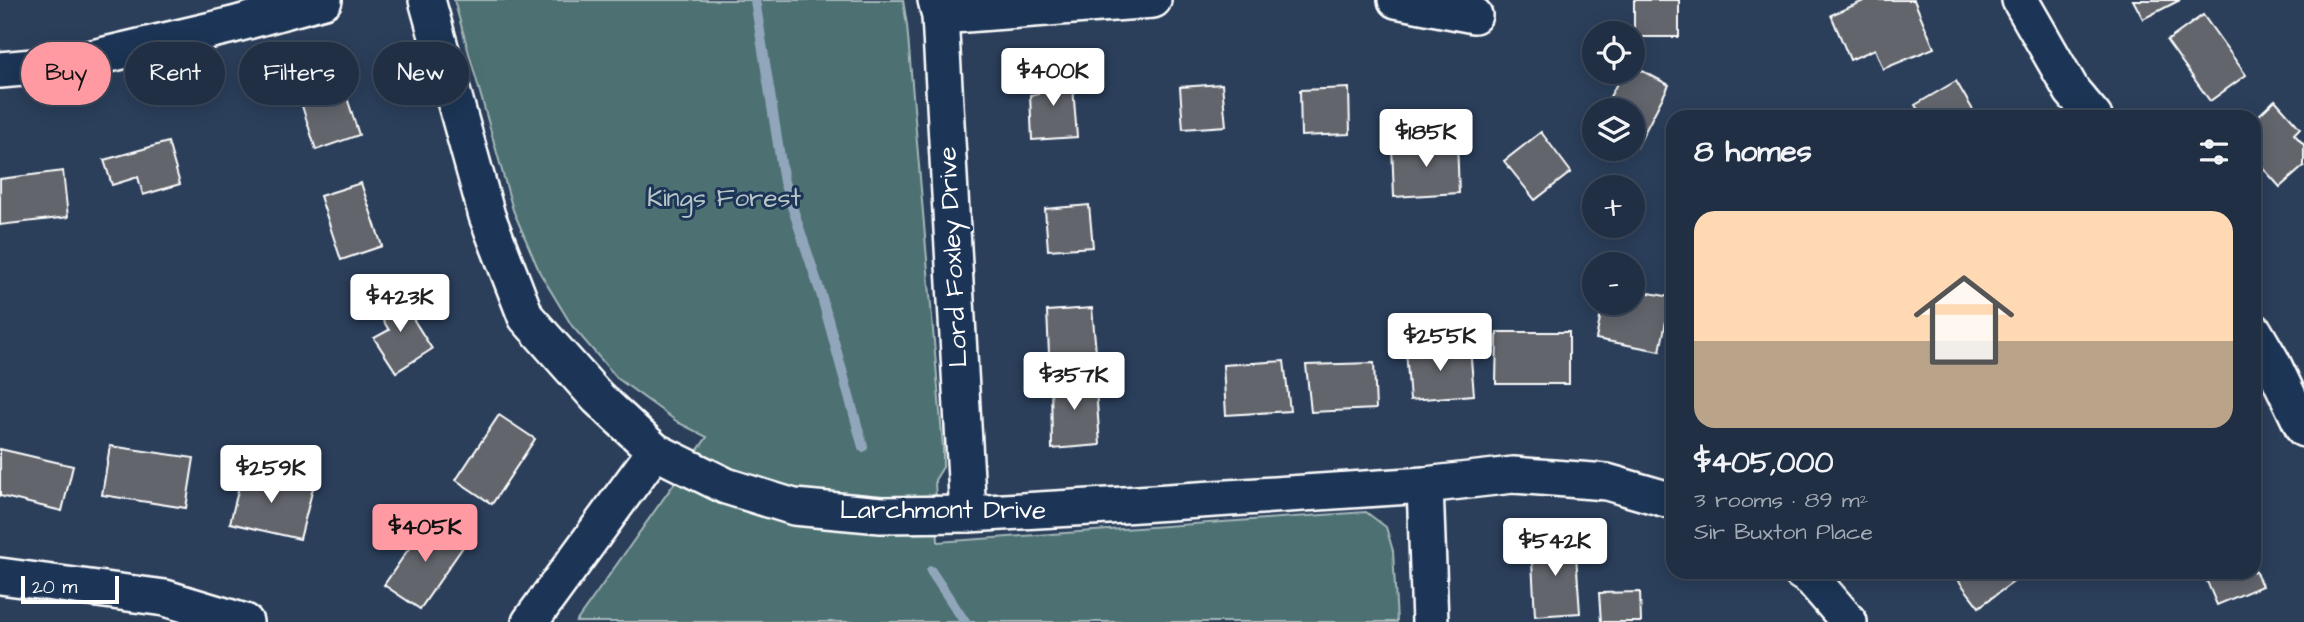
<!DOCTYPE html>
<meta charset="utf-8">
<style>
body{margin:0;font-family:"Architects Daughter",sans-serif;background:#2d3b4f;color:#f1f3f6;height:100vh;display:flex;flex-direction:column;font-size:26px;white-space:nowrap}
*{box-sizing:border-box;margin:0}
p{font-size:23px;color:#a2a9b2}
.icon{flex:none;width:38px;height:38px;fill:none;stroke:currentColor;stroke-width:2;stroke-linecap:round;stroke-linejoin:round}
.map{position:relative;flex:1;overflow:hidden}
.drawer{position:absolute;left:1666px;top:110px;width:595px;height:469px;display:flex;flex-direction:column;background:#202f44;border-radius:21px;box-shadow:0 4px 18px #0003,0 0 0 2px #3d4a5d}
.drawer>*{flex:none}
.top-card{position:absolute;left:21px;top:42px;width:665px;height:63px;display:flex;gap:14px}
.controls{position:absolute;left:1582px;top:21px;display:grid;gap:14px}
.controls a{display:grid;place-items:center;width:63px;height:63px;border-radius:50%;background:#202f44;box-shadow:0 4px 18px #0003,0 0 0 2px #3d4a5d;font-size:35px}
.scale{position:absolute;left:21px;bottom:18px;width:98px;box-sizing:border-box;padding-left:7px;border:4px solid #fff;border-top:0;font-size:19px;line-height:24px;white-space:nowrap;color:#fff;-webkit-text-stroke:5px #1d3557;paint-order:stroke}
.price{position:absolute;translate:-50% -60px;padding:0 16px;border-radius:7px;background:#fff;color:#222;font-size:23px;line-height:46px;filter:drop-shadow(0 2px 4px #0008)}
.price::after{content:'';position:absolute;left:50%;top:42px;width:21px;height:16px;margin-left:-10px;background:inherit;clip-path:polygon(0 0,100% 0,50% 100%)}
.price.on{background:#ff9aa2;color:#111}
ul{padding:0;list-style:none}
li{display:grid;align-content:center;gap:14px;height:371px;padding:0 28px}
li span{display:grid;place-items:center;height:217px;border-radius:21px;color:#555}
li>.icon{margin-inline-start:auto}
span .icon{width:126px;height:126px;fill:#fffc;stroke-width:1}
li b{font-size:30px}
h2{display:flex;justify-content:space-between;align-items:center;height:84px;padding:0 28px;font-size:30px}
.tag{padding:0 24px;border-radius:32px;background:#202f44;box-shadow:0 4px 18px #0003,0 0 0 2px #3d4a5d;font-size:24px;line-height:63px}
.tag.on{background:#ff9aa2;color:#111}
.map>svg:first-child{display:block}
</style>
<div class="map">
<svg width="2304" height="622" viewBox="0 0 2304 622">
<rect width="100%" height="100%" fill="#2b3f5b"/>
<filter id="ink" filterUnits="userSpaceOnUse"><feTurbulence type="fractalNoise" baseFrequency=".0143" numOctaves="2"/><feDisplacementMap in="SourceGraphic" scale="14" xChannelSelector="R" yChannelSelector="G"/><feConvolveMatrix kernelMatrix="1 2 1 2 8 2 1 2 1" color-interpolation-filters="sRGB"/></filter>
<g filter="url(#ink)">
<polygon fill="#4d7173" stroke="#a6b8b9" stroke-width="2" points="454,0 903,0 907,25 943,447 943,467 935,480 938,542 1366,512 1386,527 1393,551 1397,622 576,622 707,437 679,423 617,378 572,326 540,273 513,210"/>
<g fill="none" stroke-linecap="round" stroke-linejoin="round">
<g stroke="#91a6bb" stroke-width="10">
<polyline points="755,0 784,182 821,294 863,447"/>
<polyline points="931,571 965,622"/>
</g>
</g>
<g fill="#62656c" stroke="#fff" stroke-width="2">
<rect x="1634" y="0" width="45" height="37"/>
<polygon points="1866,0 1914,0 1934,48 1883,69 1875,49 1850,60 1831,15"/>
<polygon points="2133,0 2180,0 2143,19"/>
<polygon points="2203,15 2246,75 2210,101 2167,41"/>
<polygon points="1633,66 1669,85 1637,147 1633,144 1633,110 1603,110 1623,72 1633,72"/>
<polygon points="1037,73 1072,75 1077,137 1032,140 1030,95 1038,94"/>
<polygon points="340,76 359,135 316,150 297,90"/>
<polygon points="1956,81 1977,117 1923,117 1915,105"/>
<polygon points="1222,84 1226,126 1183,129 1180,87"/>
<polygon points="1349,88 1350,134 1301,136 1300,90"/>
<polygon points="2275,100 2300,128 2294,134 2304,145 2304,166 2280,187 2254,158 2254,120"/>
<polygon points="1541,132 1571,172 1535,200 1504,161"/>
<polygon points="1457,141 1459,193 1394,197 1392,145"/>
<polygon points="168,142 180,184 143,195 138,177 112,185 104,160"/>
<polygon points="63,171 68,217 0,225 0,179"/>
<polygon points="361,183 382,246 341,260 320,196"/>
<polygon points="1089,205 1093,247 1048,250 1045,209"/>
<polygon points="1633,290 1671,297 1660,351 1596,339 1603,303 1633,303"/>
<polygon points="397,293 432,349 396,372 374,338 389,330 375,307"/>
<polygon points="1092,308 1096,352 1049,354 1047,311"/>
<polygon points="1497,332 1569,332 1569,384 1496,384"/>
<polygon points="1470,347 1474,395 1410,400 1406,351"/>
<polygon points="1284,361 1290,411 1226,415 1223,365"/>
<polygon points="1374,363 1376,409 1311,412 1306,365"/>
<polygon points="1095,375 1100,445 1052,449 1051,378"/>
<polygon points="499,415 535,439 492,504 456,480"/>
<polygon points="110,446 194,458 186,508 102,495"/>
<polygon points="0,449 73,466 62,511 0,496"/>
<polygon points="243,471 313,488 300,539 230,523"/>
<polygon points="429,519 465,544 420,609 384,585"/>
<polygon points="1575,540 1580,613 1535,616 1531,543"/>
<polygon points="2254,568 2262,586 2217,605 2203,572 2254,572"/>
<polygon points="1952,572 2010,572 2016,580 1979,607"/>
<polygon points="1640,592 1641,622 1601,622 1599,593"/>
</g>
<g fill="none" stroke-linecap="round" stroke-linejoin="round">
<defs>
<g id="street">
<polyline points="427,0 487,216 526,317 598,398 655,451 726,486 794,507 881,515 968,514 1108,506 1425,485 1513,475 1607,482 1673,501"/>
<polyline points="936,0 940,16 968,514"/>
<polyline points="1396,0 1474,15"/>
<polyline points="2020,0 2072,91 2094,117"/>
<polyline points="940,16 1153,0"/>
<polyline points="0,70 67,64 233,25 324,0"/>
<polyline points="2254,331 2271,360 2304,429"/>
<polyline points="1425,485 1430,622"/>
<polyline points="1801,572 1812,579 1849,622"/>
<polyline points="0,576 165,598 245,622"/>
<polyline points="530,622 655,451"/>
</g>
</defs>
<use href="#street" stroke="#fff" stroke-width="40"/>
<use href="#street" stroke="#1d3557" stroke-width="35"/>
</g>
</g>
<g text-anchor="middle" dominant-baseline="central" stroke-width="6" stroke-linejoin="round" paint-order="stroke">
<g font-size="26" fill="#b8c6c7" stroke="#1d3557">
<text x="724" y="198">Kings Forest</text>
</g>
<g font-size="26" fill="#fff" stroke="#1d3557">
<text transform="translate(953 257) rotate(-93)">Lord Foxley Drive</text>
<text x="943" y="510">Larchmont Drive</text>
</g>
</g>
</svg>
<div class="controls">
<a><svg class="icon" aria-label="locate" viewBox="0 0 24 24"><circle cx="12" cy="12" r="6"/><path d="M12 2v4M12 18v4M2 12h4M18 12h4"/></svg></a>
<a><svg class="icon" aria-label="layers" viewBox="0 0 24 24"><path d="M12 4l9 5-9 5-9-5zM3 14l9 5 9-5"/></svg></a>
<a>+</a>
<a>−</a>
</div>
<div class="scale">20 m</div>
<b class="price" style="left:1053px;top:108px">$400K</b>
<b class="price" style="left:1426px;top:169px">$185K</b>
<b class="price" style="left:400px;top:334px">$423K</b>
<b class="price" style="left:1440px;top:373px">$255K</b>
<b class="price" style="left:1074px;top:412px">$357K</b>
<b class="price" style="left:271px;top:505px">$259K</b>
<b class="price on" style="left:425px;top:564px">$405K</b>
<b class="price" style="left:1555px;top:578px">$542K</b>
<div class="top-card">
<a class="tag on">Buy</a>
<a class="tag">Rent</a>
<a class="tag">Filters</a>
<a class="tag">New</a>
</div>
<section class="drawer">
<h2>8 homes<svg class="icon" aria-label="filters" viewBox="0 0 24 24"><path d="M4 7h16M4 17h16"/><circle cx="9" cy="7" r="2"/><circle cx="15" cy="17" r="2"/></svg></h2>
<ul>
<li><span style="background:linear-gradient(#ffd9b3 60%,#b9a48a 0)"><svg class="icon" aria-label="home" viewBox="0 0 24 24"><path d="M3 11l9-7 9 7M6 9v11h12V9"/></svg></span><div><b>$405,000</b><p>3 rooms · 89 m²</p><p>Sir Buxton Place</p></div></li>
</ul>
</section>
</div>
